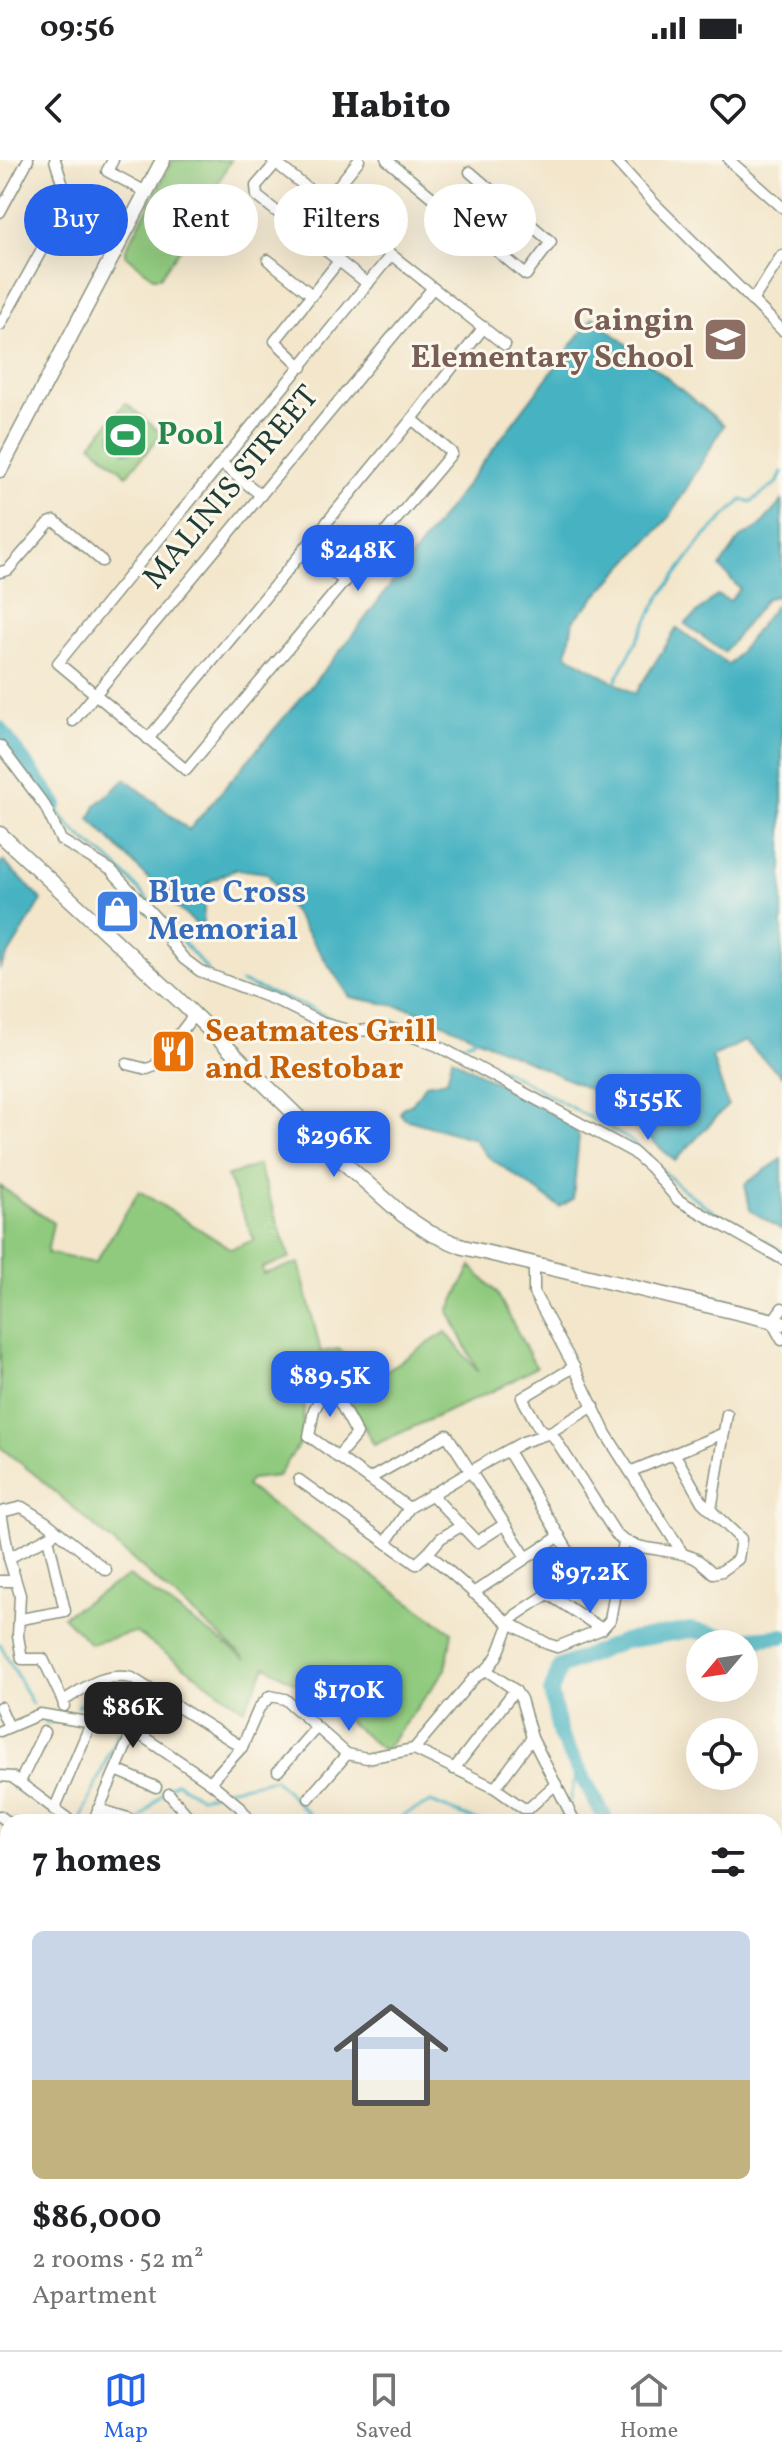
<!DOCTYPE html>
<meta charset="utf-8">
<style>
body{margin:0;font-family:Vollkorn,serif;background:#f6f6f6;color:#202124;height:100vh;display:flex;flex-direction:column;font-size:30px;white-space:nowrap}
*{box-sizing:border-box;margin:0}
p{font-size:26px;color:#757577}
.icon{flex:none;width:44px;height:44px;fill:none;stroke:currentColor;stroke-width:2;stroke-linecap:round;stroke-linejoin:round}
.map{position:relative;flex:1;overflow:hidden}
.sheet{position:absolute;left:0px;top:1654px;width:782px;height:536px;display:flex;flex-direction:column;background:#fff;border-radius:24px 24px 0 0;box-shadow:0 8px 32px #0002}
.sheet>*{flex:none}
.banner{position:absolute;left:24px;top:24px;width:734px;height:72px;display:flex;gap:16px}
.needle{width:52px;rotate:241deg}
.tools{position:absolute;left:686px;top:1470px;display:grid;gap:16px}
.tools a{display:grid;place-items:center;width:72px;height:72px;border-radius:50%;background:#fff;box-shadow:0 8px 32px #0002;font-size:40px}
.price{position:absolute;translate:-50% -68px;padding:0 18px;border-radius:16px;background:#2563eb;color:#fff;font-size:26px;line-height:52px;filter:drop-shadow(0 2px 4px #0008)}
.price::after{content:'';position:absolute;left:50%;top:48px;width:24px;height:18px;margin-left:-12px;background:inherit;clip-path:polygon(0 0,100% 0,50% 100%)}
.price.selected{background:#222;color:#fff}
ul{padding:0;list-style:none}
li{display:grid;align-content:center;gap:16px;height:424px;padding:0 32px}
li span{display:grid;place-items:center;height:248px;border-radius:12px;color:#555}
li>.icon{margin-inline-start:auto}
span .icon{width:144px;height:144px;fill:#fffc;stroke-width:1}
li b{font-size:34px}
h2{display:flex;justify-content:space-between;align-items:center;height:96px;padding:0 32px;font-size:34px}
.chip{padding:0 28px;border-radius:36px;background:#fff;box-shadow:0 8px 32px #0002;font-size:28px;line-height:72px}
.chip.selected{background:#2563eb;color:#fff}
.status{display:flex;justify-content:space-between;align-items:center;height:56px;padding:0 40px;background:#fff;direction:ltr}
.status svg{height:22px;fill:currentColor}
header{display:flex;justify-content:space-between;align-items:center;height:104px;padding:0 32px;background:#fff;font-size:36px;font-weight:800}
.tabs{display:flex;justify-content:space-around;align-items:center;height:112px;border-top:2px solid #e0e0e0;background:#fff;font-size:22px;color:#757577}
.tabs a{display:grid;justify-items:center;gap:4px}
.tabs .selected{color:#2563eb}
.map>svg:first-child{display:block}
</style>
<div class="status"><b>09:56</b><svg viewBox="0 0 49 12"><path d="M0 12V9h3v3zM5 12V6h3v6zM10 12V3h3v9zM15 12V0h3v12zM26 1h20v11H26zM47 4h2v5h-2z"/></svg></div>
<header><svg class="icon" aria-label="back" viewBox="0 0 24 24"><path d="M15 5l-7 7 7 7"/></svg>Habito<svg class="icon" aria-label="heart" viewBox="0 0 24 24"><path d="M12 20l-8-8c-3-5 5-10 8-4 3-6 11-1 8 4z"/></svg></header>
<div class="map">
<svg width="782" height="2190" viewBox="0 0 782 2190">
<rect width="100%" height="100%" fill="#fbf7ec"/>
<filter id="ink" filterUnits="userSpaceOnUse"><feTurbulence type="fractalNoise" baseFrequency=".0125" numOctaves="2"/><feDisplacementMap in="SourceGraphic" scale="16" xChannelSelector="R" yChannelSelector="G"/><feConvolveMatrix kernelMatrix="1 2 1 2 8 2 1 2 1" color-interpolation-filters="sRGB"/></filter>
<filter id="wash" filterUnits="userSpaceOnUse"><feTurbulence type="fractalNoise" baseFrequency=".006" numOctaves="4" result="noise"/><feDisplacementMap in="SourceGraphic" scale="32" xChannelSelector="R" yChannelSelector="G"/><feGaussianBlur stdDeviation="1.8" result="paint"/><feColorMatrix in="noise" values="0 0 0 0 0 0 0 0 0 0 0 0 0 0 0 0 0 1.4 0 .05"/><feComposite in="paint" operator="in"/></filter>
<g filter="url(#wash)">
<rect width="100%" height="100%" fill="#f3e6cb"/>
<g fill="#90ca7e" stroke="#588459" stroke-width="2">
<polygon points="173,0 231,0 212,34 212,44 208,45 199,62 160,117 153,117 126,95 126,89"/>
<polygon points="126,243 162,274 127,315 91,284"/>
<polygon points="258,1005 290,1098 262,1108 263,1114 299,1103 321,1192 339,1189 367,1223 446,1172 478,1212 449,1151 471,1106 497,1133 536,1207 501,1227 374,1285 332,1207 307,1216 301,1281 278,1316 251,1319 246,1326 452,1472 446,1509 384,1591 316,1535 266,1506 244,1549 135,1472 90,1484 63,1456 129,1416 246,1499 38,1317 0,1287 0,1026 53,1063 47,1093 95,1103 139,1031 231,1089 254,1080 227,1016"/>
</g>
<g fill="#46b3c2" stroke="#32787b" stroke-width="2">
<polygon points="593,157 724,265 669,358 573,461 567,495 635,534 677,468 729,505 775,446 782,444 782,916 744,881 712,897 728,945 675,1001 600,934 412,849 350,837 267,713 235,709 207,723 202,769 175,746 90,659 96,645 126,619 189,670 342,489"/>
<polygon points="123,260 130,263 131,269 139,274 139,285 135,291 125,292 120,285 112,280 112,272"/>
<polygon points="782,341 782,430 777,436 767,438 724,492 685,464 717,435 730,441 740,429 720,407 740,378 759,367"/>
<polygon points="3,701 42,740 0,808 0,704"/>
<polygon points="452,898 570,964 579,976 573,1039 560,1047 486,995 474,979 405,959 400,953 402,948 412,944 426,924 447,920"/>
<polygon points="782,999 782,1070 750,1050 745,1024"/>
</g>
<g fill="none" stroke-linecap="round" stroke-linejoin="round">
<g stroke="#46b3c2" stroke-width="3">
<polyline points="614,524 659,438 704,377 742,340 751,342 778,322 782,312"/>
<path d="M55 644C69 673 91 683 114 704 149 736 175 776 208 810"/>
<polyline points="241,822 312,849 337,862"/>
<polyline points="347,866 393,861 456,886 513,915 630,980 679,1026 714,1052 782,1091"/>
<polyline points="456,886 473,880 477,875"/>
<polyline points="0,1484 32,1544"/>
<polyline points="78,1546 103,1531 110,1535 120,1554"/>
<polyline points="42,1559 47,1563 57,1561"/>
<polyline points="227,1629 275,1619 316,1662"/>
<polyline points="570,1641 577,1610"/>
<polyline points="80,1662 118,1572"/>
<polyline points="138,1662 164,1631 176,1622 200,1637 212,1635"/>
<polyline points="395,1662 406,1654 431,1642 480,1662"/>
<polyline points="556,1662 563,1655"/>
</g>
<g stroke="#46b3c2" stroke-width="16">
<polyline points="0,569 55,644"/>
<polyline points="607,1662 560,1575 551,1532 560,1507 624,1481 691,1470 742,1480 782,1476"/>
<polyline points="227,2190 228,2182"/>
</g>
</g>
</g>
<g filter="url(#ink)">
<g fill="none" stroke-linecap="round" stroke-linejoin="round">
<defs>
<g id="street">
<polyline points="55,0 68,42 124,73"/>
<polyline points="113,0 107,11 146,32"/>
<polyline points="272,0 505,185"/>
<polyline points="387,0 526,115 551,82 470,12"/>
<polyline points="615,0 654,43 782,170"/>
<polyline points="729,0 782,47"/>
<polyline points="276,3 256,26 257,36 339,101 275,181 302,207"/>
<polyline points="326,41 359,0"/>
<polyline points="0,52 28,0"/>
<polyline points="391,95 58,503 186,610 452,293 412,259"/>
<polyline points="268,100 312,135"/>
<polyline points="339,101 368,124"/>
<polyline points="752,141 782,95"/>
<polyline points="0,165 68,42"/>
<polyline points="222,304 261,335"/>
<polyline points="304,388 345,422"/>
<polyline points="0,412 8,410 49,363 55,361 102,401"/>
<polyline points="73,561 432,129"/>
<polyline points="148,579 412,259 484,167"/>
<polyline points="0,586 45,646 61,680 111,710 166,769 170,782 184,799 200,811 278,841 322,863 352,871 392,869 438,886 633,992 651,1008 678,1040 782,1099"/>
<polyline points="127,904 147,909 155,906 194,855"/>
<polyline points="534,1105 534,1133 574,1207 606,1274 683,1394"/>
<polyline points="782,1148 772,1162 782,1180"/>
<path d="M574 1207 522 1238 539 1268 554 1277 616 1374C634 1393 668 1387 692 1397 700 1400 706 1407 713 1413L722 1411 738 1399 741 1379 702 1342 674 1293"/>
<polyline points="508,1291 581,1412 598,1420 617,1424"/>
<polyline points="337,1297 357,1274 329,1223 314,1250 309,1276 369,1319 447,1275 526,1397"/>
<polyline points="632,1311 724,1273"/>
<polyline points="369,1319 409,1348"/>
<polyline points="299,1320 416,1404 428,1393 506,1461 548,1484 557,1487 602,1469 610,1460 624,1382"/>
<polyline points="431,1334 477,1382 505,1364"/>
<polyline points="711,1350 727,1254"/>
<polyline points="386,1382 409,1348 490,1300 523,1282 547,1274 594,1246"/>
<polyline points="428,1393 441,1378 461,1366"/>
<polyline points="9,1398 52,1375"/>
<polyline points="0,1421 15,1421"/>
<polyline points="473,1433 560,1376"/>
<polyline points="548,1434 602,1469"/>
<polyline points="21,1459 65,1451 48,1378"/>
<path d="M486 1510C505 1492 501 1473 516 1455L581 1412"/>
<polyline points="63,1541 43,1499 22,1499 18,1476 20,1435 9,1398 1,1352 22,1347 46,1362 106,1410"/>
<path d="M64 1546 63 1541C86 1527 104 1512 132 1518L242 1587"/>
<polyline points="0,1547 9,1567"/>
<polyline points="0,1571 40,1554 133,1570 210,1622 240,1647 251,1662"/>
<polyline points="414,1589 474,1518 486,1510 515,1530 521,1539 532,1578 575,1662"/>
<polyline points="454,1609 515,1530"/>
<polyline points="116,1610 156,1627"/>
<polyline points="278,1611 316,1568"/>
<polyline points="0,1616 12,1617 72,1662"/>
<polyline points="20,1622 44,1572"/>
<polyline points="210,1622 242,1587 259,1548 270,1536 285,1539 347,1594 367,1598 414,1589 495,1628 523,1648 529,1648 556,1624"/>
<polyline points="495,1628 532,1578"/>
<polyline points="169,1634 193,1662"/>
<polyline points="309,1638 347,1594"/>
<polyline points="98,1649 128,1658"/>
<polyline points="54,1650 92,1561"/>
<polyline points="0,1656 8,1662"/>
<polyline points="93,1662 133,1570"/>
<polyline points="0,1710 8,1716"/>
<polyline points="0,1768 8,1771"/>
<polyline points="0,1808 8,1792"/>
<polyline points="0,1854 8,1859"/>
<polyline points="0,1886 8,1872"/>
<polyline points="0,1922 5,1912"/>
<polyline points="0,1958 8,1964"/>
<polyline points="0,2080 8,2086"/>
<polyline points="0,2103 8,2094"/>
<polyline points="457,2182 471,2190"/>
<polyline points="218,2190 219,2182"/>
<polyline points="363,2190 365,2182"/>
</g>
<g id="secondary">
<polyline points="0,310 163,0"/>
<polyline points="0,674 179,840 351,1009 403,1055 430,1073 463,1087 782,1163"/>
</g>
</defs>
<use href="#street" stroke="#899280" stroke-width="13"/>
<use href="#secondary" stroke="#899280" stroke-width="17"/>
<use href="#street" stroke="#fff" stroke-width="10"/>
<use href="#secondary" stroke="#fff" stroke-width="14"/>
</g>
</g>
<defs>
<symbol id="school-square" viewBox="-11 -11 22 22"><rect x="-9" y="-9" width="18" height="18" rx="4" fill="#8d6e63" stroke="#fbf7ec"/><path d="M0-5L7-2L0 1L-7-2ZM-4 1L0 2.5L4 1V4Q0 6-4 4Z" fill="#fff"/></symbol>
<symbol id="stadium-square" viewBox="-11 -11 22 22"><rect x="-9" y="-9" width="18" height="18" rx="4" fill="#2e9e5b" stroke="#fbf7ec"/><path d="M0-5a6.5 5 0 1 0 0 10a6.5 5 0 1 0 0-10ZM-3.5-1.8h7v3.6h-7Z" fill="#fff"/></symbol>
<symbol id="shop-square" viewBox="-11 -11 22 22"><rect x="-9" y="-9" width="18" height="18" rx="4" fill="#3f7fe0" stroke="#fbf7ec"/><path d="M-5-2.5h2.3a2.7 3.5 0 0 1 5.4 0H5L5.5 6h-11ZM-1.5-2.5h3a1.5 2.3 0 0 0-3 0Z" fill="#fff"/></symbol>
<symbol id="restaurant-square" viewBox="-11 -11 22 22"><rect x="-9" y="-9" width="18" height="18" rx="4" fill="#e8710a" stroke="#fbf7ec"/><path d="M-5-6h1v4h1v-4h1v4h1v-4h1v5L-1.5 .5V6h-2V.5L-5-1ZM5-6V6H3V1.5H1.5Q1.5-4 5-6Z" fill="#fff"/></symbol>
</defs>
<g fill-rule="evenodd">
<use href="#school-square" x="700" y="154" width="51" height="51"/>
<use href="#stadium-square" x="100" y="250" width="51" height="51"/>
<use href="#shop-square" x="92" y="726" width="51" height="51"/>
<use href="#restaurant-square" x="148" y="866" width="51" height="51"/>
</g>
<g text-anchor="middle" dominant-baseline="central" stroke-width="6" stroke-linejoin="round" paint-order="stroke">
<g font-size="32" font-weight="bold" fill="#785e54" stroke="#fbf7ec" text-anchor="end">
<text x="694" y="162">Caingin<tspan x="694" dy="37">Elementary School</tspan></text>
</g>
<g font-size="32" font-weight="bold" fill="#27864d" stroke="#fbf7ec" text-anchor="start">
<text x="157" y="276">Pool</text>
</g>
<g font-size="32" fill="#1f3d34" stroke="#fbf7ec">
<text transform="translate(232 328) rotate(-50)">MALINIS STREET</text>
</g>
<g font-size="32" font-weight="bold" fill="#366cbe" stroke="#fbf7ec" text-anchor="start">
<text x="148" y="734">Blue Cross<tspan x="148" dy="37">Memorial</tspan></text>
</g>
<g font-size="32" font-weight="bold" fill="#c56008" stroke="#fbf7ec" text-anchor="start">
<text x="205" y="873">Seatmates Grill<tspan x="205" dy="37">and Restobar</tspan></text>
</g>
</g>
</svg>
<div class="tools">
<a><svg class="needle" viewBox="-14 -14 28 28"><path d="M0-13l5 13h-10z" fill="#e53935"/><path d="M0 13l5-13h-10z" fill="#757577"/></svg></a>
<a><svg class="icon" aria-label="locate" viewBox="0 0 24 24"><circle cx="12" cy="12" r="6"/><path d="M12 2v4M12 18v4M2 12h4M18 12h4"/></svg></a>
</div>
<b class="price" style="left:358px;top:433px">$248K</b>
<b class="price" style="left:648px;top:982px">$155K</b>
<b class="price" style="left:334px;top:1019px">$296K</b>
<b class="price" style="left:330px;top:1259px">$89.5K</b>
<b class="price" style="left:590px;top:1455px">$97.2K</b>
<b class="price" style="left:349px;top:1573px">$170K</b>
<b class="price selected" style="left:133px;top:1590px">$86K</b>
<div class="banner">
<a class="chip selected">Buy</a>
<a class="chip">Rent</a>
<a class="chip">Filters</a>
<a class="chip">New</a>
</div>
<section class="sheet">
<h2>7 homes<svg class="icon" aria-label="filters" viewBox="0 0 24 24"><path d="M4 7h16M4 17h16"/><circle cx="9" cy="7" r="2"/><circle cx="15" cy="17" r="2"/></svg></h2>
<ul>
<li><span style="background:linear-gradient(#c9d6e8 60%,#c2b280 0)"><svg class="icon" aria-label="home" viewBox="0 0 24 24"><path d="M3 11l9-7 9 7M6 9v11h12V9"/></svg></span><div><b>$86,000</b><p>2 rooms · 52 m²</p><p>Apartment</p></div></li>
</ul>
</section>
</div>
<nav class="tabs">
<a class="selected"><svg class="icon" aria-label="map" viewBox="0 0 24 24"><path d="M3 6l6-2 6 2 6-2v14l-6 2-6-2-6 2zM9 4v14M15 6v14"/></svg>Map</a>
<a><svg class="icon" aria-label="saved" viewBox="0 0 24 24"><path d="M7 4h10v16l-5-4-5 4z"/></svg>Saved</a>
<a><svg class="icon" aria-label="home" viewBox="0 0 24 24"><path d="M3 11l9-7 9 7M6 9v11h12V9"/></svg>Home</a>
</nav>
